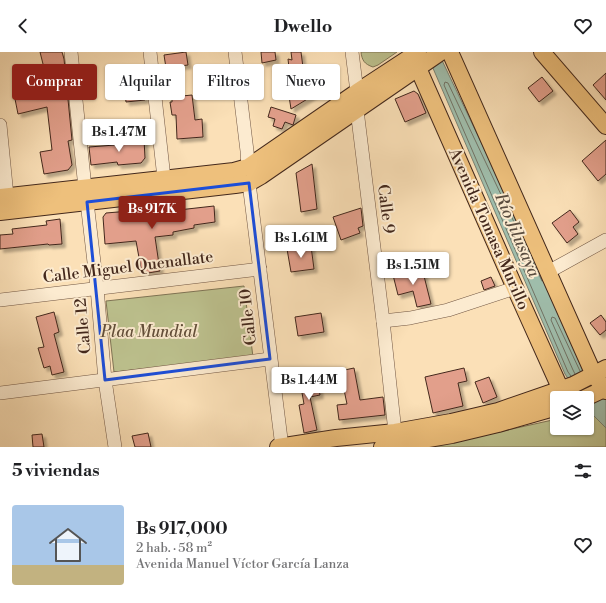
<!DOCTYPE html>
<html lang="es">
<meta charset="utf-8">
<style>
body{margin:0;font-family:"Libre Bodoni",serif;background:#f2f2f2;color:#202124;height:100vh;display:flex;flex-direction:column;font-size:15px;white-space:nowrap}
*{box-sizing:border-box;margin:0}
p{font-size:13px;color:#757577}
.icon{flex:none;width:22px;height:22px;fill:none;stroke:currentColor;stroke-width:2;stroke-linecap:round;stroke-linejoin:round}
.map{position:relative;height:395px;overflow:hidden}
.sheet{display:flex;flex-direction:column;background:#fff;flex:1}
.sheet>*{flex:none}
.banner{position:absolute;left:12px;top:12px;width:400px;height:36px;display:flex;gap:8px}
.fabs{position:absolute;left:550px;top:339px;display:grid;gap:8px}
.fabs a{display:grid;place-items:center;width:44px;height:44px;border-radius:4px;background:#fff;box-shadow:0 1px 3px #0004;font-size:20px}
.price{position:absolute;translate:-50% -34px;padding:0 9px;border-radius:4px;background:#fff;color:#222;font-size:13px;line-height:26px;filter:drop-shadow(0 1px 2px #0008)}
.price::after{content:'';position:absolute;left:50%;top:24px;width:12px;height:9px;margin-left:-6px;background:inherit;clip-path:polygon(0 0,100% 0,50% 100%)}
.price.selected{background:#8f2418;color:#fff}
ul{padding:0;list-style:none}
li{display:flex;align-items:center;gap:12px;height:100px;padding:0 12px}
li span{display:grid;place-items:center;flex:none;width:112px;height:80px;border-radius:4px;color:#555}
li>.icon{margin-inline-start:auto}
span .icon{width:48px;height:48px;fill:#fffc;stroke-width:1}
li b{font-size:17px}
h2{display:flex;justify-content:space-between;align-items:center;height:48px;padding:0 12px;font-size:17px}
.pill{padding:0 14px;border-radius:4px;background:#fff;box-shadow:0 1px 3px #0004;font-size:14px;line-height:36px}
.pill.selected{background:#8f2418;color:#fff}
header{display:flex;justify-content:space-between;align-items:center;height:52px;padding:0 12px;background:#fff;font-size:18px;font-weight:700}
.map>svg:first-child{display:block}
</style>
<header><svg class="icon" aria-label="back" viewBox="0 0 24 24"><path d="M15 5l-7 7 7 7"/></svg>Dwello<svg class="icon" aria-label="heart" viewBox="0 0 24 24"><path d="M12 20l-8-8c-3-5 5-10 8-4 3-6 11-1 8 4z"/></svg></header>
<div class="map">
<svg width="606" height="395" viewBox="0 0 606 395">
<defs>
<filter id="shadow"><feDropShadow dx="3.5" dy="3.5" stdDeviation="1" flood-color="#0004"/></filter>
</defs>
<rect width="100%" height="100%" fill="#fbe0b7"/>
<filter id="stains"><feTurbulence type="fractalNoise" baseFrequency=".005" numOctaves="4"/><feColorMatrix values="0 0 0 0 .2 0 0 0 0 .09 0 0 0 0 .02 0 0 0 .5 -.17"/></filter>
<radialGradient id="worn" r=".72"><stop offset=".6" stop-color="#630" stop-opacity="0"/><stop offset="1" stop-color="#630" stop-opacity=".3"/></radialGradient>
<g fill="#bdc28f" stroke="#807556">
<path d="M361 0H397L378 13 373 15C364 12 362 8 361 0Z"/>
<polygon points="244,234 253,305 114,320 106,249"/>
<polygon points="587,360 590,360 606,376 606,395 422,395 485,383 557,367 557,376 587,376"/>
</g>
<polygon fill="#9fbdab" stroke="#7a8172" points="426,0 438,0 592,323 606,345 606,376 590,360 587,356 587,346 581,346 565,322"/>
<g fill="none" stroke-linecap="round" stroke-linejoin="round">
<g stroke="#717264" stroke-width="1">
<polyline points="542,229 448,31 445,30 444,33 568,320 571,324"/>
<polyline points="575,322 573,318 551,268 552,265 555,266 580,319"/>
</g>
</g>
<g fill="#e29f8b" stroke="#43281c" filter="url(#shadow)">
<polygon points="40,0 62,0 64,7 72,88 68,89 72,113 68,118 44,122 40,100 52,98 47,55 18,62 14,42 45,35 45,20"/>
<polygon points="186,0 188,13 166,16 164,3"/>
<polygon points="261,0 275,0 276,8 262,11"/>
<polygon points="291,0 301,0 304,23 325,20 327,35 291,57 286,25 290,25 288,7 292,8"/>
<polygon points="222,17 224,36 201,38 199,20"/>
<polygon points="606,21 606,48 593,33"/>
<polygon points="542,25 553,39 539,50 528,36"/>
<polygon points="145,31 147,42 145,42 145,48 126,50 124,33"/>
<polygon points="414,39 418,42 426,61 405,70 395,47"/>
<polygon points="192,43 195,68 202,67 203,85 177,87 176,63 172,63 170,50 172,50 172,45"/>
<polygon points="271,55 296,63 293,73 285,70 282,77 273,74 275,67 268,65"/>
<polygon points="144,87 145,106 141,111 118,113 117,110 91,113 89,95 115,93 115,90"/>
<polygon points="606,88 606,122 598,129 582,109"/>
<polygon points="312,112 317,157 301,160 296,121"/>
<polygon points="214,154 215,170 194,173 194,176 173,180 173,183 155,185 160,219 142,222 136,189 105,192 103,165 106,161 142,158 143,162"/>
<polygon points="361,156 363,174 358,176 360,181 341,188 333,165"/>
<polygon points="570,158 579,170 573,175 578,182 567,191 552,171"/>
<polygon points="60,167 62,192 49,193 48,192 0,197 0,183 13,182 12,177 47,173 46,169"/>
<polygon points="311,194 314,217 291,220 287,197"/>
<polygon points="422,216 431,252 417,255 413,239 398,243 393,223"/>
<polygon points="491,225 495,234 484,238 481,229"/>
<polygon points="54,260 59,280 54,282 64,320 52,323 50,314 44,316 38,296 44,295 36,265"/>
<polygon points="321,261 324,280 298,284 295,265"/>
<polygon points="601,263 606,270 606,278 600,283 590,271"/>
<polygon points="354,316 360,348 383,345 385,363 339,368 337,353 347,352 340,319"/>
<polygon points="464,316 467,329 458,331 463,354 433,361 425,325"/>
<polygon points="316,321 320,343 310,345 317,378 304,381 299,353 304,352 299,324"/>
<polygon points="489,325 497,345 483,351 475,330"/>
<polygon points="148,381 151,395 135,395 132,384"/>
<polygon points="42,382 44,395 33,395 32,383"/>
</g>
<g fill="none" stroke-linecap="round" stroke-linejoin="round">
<defs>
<g id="minor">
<polyline points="71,0 85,136"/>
<polyline points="150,0 164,126"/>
<polyline points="235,0 247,99 248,115"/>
<polyline points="352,0 357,40"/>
<polyline points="357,58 383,269 395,380"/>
<polyline points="0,73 7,144"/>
<polyline points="249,131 282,395"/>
<polyline points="87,150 97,236 105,328 115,395"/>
<polyline points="548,220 606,188"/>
<polyline points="0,248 260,217"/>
<polyline points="383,269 410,266 448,258 515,236"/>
<polyline points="0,341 270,307"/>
</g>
<g id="major">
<polyline points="450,0 594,323 606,339"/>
<polyline points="542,0 606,74"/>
<polyline points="412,8 418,16 515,236 561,338"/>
<polyline points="0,145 234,119 248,115 357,40 418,0"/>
<polyline points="0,160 235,133 249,131 261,124 441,0"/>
<polyline points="585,346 604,337"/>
<polyline points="278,395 336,386 395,380 451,370 498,359 573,333 606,316"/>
<polyline points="382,395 452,383 498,372 557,355"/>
</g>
</defs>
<use href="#minor" stroke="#715643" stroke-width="14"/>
<use href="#major" stroke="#43281c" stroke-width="18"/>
<use href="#minor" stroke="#fcebd0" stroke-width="13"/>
<use href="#major" stroke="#eec07c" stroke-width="16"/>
</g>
<path fill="none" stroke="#1d4ed8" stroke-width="3" stroke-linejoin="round" d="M249 131 270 307 105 328 87 150Z"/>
<g text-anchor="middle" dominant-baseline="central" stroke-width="4" stroke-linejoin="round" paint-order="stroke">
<g font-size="16" fill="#43281c" stroke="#fcebd0">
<text transform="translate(386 157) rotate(83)">Calle 9</text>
<text transform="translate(489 177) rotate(66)">Avenida Tomasa Murillo</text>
<text transform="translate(128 215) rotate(-7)">Calle Miguel Quenallate</text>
<text transform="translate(248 265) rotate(-96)">Calle 10</text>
<text transform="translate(83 274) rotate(-95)">Calle 12</text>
</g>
<g font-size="16" font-style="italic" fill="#624e39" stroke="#fcebd0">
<text x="149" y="280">Plaa Mundial</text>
</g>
<g font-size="17" font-style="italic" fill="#5a4d40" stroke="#fcebd0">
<text transform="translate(517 183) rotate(67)">Río Jilusaya</text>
</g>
</g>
<rect width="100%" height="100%" filter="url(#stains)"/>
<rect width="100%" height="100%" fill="url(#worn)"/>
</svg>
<div class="fabs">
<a><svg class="icon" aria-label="layers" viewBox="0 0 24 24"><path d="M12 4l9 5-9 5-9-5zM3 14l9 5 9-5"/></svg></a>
</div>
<b class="price" style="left:119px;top:101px">Bs 1.47M</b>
<b class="price selected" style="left:152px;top:178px">Bs 917K</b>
<b class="price" style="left:301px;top:207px">Bs 1.61M</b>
<b class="price" style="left:413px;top:234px">Bs 1.51M</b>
<b class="price" style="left:309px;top:349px">Bs 1.44M</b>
<div class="banner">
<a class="pill selected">Comprar</a>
<a class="pill">Alquilar</a>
<a class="pill">Filtros</a>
<a class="pill">Nuevo</a>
</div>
</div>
<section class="sheet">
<h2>5 viviendas<svg class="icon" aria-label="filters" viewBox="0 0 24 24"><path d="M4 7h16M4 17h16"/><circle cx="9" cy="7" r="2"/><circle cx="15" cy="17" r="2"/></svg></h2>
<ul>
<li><span style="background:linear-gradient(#a9c7e8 75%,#c2b280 0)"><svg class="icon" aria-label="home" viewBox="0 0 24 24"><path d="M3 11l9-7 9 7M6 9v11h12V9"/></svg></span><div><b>Bs 917,000</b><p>2 hab. · 58 m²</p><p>Avenida Manuel Víctor García Lanza</p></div><svg class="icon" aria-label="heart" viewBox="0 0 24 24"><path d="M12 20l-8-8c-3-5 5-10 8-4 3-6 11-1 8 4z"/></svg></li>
</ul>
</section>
